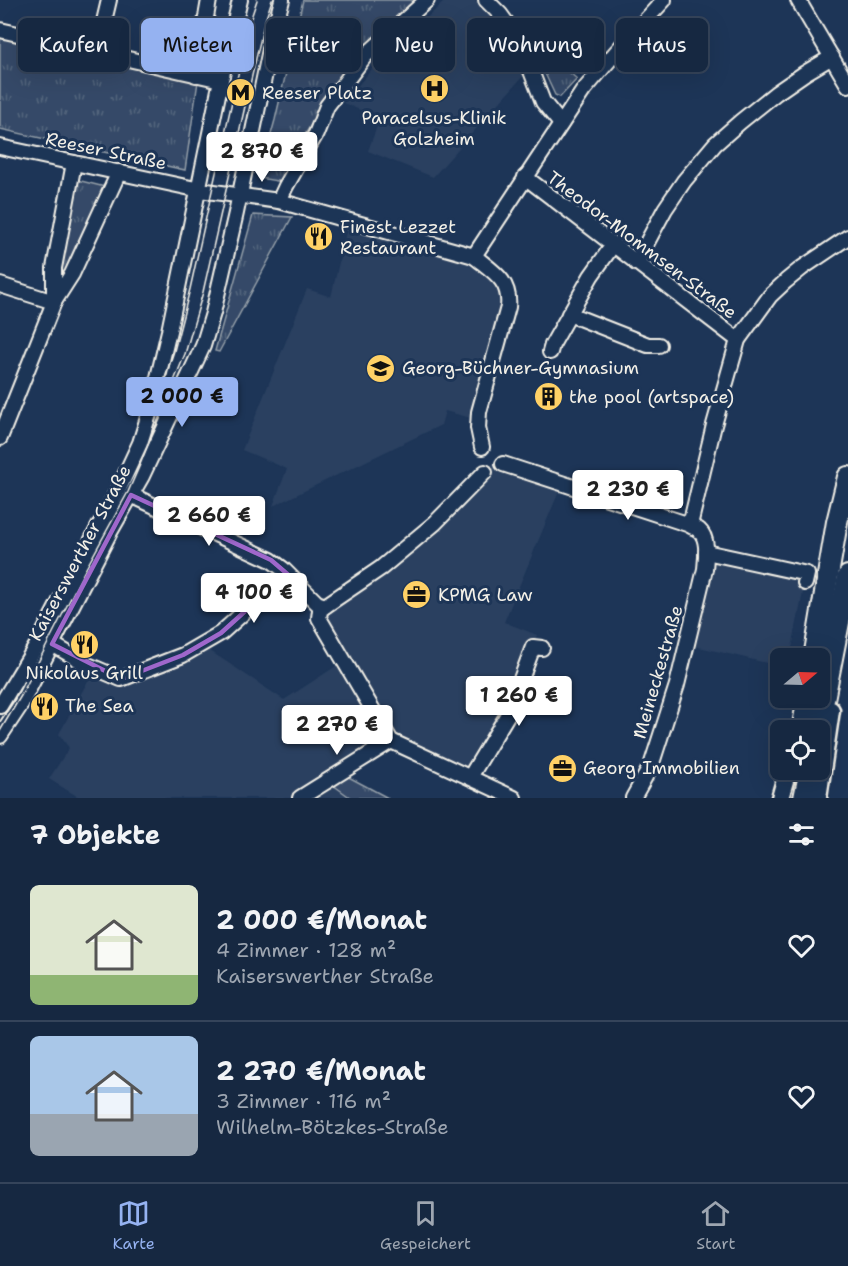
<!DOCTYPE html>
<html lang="de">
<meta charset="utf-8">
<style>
body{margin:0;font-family:"Shantell Sans",sans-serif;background:#1f3048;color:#f1f3f6;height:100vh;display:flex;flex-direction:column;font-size:22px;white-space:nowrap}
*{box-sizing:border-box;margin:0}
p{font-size:20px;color:#9ea6b1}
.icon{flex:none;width:33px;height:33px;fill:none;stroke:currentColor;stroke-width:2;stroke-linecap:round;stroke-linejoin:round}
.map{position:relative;height:798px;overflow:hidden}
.panel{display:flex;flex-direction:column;background:#162841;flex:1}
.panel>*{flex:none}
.guide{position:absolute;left:18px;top:18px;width:813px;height:54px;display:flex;gap:12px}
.needle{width:39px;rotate:71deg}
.fabs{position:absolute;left:770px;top:648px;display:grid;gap:12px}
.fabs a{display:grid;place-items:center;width:60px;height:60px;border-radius:9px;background:#162841;box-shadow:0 6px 24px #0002,0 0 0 2px #35445a;font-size:30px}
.price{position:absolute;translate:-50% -51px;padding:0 14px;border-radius:6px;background:#fff;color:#222;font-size:20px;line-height:39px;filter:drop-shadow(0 2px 3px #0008)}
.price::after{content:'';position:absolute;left:50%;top:36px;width:18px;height:14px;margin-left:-9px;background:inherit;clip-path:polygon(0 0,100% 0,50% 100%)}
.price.on{background:#95b2f1;color:#111}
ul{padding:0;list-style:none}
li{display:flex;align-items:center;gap:18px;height:150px;padding:0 30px}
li+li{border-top:2px solid #35445a}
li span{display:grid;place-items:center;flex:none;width:168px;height:120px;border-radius:9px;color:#555}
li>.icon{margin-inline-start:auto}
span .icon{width:72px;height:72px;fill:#fffc;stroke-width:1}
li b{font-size:26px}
h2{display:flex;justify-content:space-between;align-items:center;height:72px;padding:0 30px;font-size:26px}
.chip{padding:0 21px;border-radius:9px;background:#162841;box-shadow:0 6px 24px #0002,0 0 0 2px #35445a;font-size:21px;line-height:54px}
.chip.on{background:#95b2f1;color:#111}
.tab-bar{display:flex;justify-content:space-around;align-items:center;height:84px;border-top:2px solid #35445a;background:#162841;font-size:16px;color:#9ea6b1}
.tab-bar a{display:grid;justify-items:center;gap:3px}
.tab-bar .on{color:#95b2f1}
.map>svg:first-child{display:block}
</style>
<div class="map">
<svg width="848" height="798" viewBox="0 0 848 798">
<defs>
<pattern id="grass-tufts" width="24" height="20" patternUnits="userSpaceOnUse" patternTransform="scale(1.5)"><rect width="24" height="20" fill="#354a67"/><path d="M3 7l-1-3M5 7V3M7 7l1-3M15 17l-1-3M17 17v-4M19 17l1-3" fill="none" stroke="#53657d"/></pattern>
</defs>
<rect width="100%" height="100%" fill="#1d3557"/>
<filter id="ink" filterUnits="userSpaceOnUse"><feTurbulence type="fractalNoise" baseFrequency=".0167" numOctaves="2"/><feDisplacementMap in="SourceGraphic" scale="12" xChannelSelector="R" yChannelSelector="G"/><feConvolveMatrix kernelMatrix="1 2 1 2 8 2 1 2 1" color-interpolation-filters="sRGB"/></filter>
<g filter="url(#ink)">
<g fill="#2a4060">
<polygon points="446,0 476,0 496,21 511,43 525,74 433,177 368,151 380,118 343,103 372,69"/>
<polygon points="347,228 464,260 486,273 496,281 504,295 505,307 471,418 445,411 441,425 273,506 287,469 242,450 307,289 331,297"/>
<polygon points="493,463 563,482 504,622 537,635 507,714 469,776 392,742 343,774 388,798 80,798 49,779 69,748 59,734 94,670 121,679 204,647 284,700 344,661 320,622 325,606 487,474"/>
<polygon points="707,553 807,572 790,658 780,658 780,664 775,665 682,643"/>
</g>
<g fill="url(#grass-tufts)" stroke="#949ea8" stroke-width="1.5">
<polygon points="303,0 422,0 324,104 292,155 283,182 259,178 275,120"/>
<polygon points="0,37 198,81 185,170 0,129"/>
<polygon points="558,56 567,64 564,68 577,79 560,97 555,95 542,67"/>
<polygon points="77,180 105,187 62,280 59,276"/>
<polygon points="253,215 292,217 219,352 215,351"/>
<polygon points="343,774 388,798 351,798 333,785"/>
</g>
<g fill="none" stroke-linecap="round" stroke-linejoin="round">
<defs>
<g id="minor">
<polyline points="486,0 500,14 519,40 543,102 561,124"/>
<polyline points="798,0 848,85"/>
<polyline points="0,30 221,80"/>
<polyline points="97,51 109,0"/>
<polyline points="196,75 209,0"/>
<polyline points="0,147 200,190 279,201 474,256"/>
<polyline points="525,177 738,340"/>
<polyline points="279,201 286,186 316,134 327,106 365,56 427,0"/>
<polyline points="636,263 665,209 684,181 715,144 740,122 776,93 805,73 832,57"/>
<polyline points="0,285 54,302"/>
<polyline points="54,302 54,268 74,163"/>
<polyline points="569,314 648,345 659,345"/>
<polyline points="550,352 552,345 591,276 613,245"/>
<polyline points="0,438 54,302 72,274 119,172"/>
<path d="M482 447 478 428 479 412 508 307C511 280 492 271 474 256L583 91 617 51 664 0"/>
<polyline points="503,464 690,525"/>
<polyline points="485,472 435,523 381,568 325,606 320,610 319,618 391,741 514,798"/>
<polyline points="131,495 271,560 283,569 317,603 325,606"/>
<polyline points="706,552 807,574 805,583"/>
<polyline points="52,644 88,665 121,679 183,655 221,633 273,586 288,582 299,584"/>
<polyline points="0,706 38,643 120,486 140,443 150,411 169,331 221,80 240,0"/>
<polyline points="0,736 20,706 110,532 142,476 203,346 213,313 236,213 274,30 282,0"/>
<polyline points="470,777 508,714 533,647 542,648"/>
<polyline points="300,798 391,741"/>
<path d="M633 798 651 766 677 685 705 569C706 557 709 539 699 530 698 529 690 526 690 525L714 425 738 340 770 296 786 281 802 268 848 237"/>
</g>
<g id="major">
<polyline points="780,798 788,770"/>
<polyline points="818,798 831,710"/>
</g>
<g id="highway">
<polyline points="814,658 837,522 848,477"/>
<polyline points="802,730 808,698"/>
<polyline points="818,730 848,576"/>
<polyline points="804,798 810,770"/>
</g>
</defs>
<use href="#minor" stroke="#f4f1e8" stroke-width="18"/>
<use href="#major" stroke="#f4f1e8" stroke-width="21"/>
<use href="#highway" stroke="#f4f1e8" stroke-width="24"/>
<use href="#minor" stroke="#1d3557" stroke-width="14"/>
<use href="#major" stroke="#1d3557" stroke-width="16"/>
<use href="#highway" stroke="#1d3557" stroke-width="20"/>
<g stroke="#f4f1e8" stroke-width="1.5">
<polyline points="160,393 174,351 190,289 250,21 257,0"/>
<polyline points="0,731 22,694 84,572 128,492 139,467 185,354 203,292 248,93 264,24 272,0"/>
</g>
</g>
</g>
<path fill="none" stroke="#9f67cb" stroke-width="4.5" stroke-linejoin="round" d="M131 495 271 560 299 584 273 586 221 633 183 655 121 679 52 644Z"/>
<defs>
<symbol id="hospital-disc" viewBox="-11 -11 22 22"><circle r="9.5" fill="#ffd166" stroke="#1d3557"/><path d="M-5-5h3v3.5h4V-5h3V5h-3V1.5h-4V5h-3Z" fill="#111"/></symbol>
<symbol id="metro-disc" viewBox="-11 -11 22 22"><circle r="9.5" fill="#ffd166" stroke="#1d3557"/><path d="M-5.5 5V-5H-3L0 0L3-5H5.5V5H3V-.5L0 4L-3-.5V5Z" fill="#111"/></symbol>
<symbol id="restaurant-disc" viewBox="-11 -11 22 22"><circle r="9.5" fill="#ffd166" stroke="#1d3557"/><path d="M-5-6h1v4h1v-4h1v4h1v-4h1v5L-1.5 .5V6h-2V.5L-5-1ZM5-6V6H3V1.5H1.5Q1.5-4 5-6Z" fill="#111"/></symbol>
<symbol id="school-disc" viewBox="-11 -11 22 22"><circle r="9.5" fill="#ffd166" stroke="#1d3557"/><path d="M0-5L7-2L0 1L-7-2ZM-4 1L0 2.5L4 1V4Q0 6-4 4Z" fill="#111"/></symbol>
<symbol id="building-disc" viewBox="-11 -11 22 22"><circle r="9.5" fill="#ffd166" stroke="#1d3557"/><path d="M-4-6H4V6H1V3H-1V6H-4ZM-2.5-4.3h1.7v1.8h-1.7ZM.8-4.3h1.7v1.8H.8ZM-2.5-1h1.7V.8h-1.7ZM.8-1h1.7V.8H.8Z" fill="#111"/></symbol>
<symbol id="office-disc" viewBox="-11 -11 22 22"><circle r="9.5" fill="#ffd166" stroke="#1d3557"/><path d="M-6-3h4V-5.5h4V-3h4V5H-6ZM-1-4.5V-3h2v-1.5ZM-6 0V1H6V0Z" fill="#111"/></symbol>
</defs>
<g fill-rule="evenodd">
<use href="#hospital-disc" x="418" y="72" width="33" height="33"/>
<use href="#metro-disc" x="224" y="76" width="33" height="33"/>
<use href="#restaurant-disc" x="302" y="220" width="33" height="33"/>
<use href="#school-disc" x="364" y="352" width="33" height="33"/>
<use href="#building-disc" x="532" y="380" width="33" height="33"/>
<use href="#office-disc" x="400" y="578" width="33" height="33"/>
<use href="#restaurant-disc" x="68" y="628" width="33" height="33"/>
<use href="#restaurant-disc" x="28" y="690" width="33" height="33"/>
<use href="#office-disc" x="546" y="752" width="33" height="33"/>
</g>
<g text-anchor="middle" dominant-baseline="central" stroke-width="6" stroke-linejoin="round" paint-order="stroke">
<g font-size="18" fill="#f4f1e8" stroke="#1d3557" text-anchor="start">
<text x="262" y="93">Reeser Platz</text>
<text x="434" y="118" text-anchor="middle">Paracelsus-Klinik<tspan x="434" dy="21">Golzheim</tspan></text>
<text x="340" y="227">Finest Lezzet<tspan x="340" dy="21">Restaurant</tspan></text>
<text x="402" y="368">Georg-Büchner-Gymnasium</text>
<text x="569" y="397">the pool (artspace)</text>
<text x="438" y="595">KPMG Law</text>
<text x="84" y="673" text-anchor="middle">Nikolaus Grill</text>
<text x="65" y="706">The Sea</text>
<text x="583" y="768">Georg Immobilien</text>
</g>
<g font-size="18" fill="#f4f1e8" stroke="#1d3557">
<text transform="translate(106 151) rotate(12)">Reeser Straße</text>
<text transform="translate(642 245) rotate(37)">Theodor-Mommsen-Straße</text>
<text transform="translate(80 553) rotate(-62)">Kaiserswerther Straße</text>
<text transform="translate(658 672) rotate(-74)">Meineckestraße</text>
</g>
</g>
</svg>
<div class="fabs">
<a><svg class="needle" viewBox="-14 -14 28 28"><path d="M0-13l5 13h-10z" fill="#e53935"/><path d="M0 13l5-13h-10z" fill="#9ea6b1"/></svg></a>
<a><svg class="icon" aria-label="locate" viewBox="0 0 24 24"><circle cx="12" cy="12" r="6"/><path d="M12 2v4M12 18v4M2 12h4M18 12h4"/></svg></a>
</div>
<b class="price" style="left:262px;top:183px">2 870 €</b>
<b class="price on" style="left:182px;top:428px">2 000 €</b>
<b class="price" style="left:628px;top:521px">2 230 €</b>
<b class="price" style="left:209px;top:547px">2 660 €</b>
<b class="price" style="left:254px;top:624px">4 100 €</b>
<b class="price" style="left:519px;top:727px">1 260 €</b>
<b class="price" style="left:337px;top:756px">2 270 €</b>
<div class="guide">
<a class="chip">Kaufen</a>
<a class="chip on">Mieten</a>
<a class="chip">Filter</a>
<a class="chip">Neu</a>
<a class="chip">Wohnung</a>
<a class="chip">Haus</a>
</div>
</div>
<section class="panel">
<h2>7 Objekte<svg class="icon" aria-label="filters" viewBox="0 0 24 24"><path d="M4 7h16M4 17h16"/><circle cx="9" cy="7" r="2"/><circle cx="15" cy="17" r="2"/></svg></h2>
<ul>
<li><span style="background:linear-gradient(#dfe7d0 75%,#8fb573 0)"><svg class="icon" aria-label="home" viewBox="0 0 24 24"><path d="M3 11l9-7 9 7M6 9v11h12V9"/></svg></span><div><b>2 000 €/Monat</b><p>4 Zimmer · 128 m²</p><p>Kaiserswerther Straße</p></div><svg class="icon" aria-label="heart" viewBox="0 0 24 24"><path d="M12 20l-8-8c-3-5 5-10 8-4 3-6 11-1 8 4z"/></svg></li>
<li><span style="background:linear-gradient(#a9c7e8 65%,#9aa5b1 0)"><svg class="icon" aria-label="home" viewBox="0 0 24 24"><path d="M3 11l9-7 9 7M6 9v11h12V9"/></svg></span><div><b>2 270 €/Monat</b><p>3 Zimmer · 116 m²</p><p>Wilhelm-Bötzkes-Straße</p></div><svg class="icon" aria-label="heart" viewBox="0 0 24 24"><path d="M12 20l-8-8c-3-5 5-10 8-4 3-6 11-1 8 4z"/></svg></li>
</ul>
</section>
<nav class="tab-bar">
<a class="on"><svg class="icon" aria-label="map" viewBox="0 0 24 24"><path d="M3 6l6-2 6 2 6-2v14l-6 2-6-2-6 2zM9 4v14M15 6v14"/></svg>Karte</a>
<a><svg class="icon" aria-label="saved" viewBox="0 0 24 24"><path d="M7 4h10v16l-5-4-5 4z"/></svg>Gespeichert</a>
<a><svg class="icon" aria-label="home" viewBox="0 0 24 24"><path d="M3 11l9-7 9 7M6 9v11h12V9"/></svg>Start</a>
</nav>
